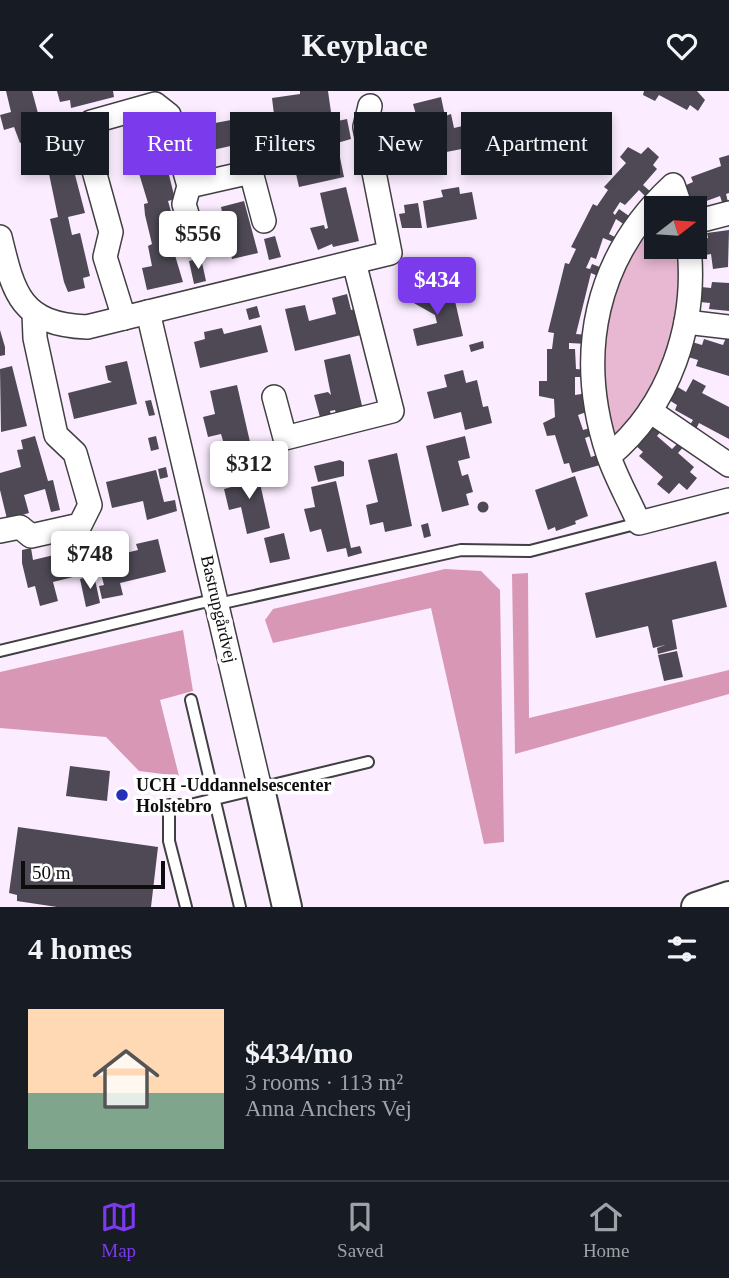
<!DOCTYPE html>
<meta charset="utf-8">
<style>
body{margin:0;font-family:Georgia,serif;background:#242831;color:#f1f3f6;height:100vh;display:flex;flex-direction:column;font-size:26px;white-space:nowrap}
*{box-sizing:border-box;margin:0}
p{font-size:23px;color:#9ea1a6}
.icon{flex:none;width:38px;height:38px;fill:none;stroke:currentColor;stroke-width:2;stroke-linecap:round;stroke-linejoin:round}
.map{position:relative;height:816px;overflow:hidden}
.panel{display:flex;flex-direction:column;background:#171b24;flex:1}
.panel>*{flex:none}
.hud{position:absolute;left:21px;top:21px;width:688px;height:63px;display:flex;gap:14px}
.needle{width:46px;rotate:73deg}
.tools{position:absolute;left:644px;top:105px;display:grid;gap:14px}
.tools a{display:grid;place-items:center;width:63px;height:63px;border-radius:0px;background:#171b24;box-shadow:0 4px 10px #0003;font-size:35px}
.scale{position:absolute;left:21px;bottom:18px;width:144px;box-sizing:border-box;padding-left:7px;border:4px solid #0d0d0d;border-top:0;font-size:19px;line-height:24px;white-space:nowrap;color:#0d0d0d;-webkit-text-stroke:5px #fff;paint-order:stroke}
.price{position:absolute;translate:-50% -60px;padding:0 16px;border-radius:7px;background:#fff;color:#222;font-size:23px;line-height:46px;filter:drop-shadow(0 2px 4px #0008)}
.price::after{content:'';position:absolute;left:50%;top:42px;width:21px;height:16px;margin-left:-10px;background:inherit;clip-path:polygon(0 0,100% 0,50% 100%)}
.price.active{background:#7c3aed;color:#fff}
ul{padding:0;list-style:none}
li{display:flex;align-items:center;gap:21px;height:175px;padding:0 28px}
li span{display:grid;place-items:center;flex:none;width:196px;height:140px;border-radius:0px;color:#555}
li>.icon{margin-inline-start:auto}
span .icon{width:84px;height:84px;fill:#fffc;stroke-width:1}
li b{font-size:30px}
h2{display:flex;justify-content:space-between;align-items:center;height:84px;padding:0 28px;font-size:30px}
.chip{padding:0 24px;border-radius:0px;background:#171b24;box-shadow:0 4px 10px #0003;font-size:24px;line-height:63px}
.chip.active{background:#7c3aed;color:#fff}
header{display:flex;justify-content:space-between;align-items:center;height:91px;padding:0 28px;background:#171b24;font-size:32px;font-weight:700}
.menu{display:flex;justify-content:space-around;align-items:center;height:98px;border-top:2px solid #363941;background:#171b24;font-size:19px;color:#9ea1a6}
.menu a{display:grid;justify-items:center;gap:4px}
.menu .active{color:#7c3aed}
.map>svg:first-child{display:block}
</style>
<header><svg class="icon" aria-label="back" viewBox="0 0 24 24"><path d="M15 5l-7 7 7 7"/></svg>Keyplace<svg class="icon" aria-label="heart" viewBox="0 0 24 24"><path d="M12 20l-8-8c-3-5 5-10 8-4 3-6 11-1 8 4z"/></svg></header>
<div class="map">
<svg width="729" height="816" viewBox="0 0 729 816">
<rect width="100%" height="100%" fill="#fbedff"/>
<path fill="#e8b8d2" d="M672 111 673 117H656V156H683C686 166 684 178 684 188 683 249 657 301 619 347L606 341C602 315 596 288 596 260 597 206 624 153 657 113Z"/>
<g fill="#d997b6">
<polygon points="445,478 481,480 500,499 504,751 484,753 431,517 273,552 265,529 273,518"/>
<polygon points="528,482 529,627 729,579 729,603 515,663 512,483"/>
<polygon points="183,539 193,600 160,609 179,685 139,680 106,646 0,637 0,581"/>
</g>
<g fill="#4e4955">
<polygon points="6,0 32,0 42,37 39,38 41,46 48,44 56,74 64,72 67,82 74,80 85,122 68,126 72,144 80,142 90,185 83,187 85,197 68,201 64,191 50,128 58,126 48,78 30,82 23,51 20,52 14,36 4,39 0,24 11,21"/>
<polygon points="57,0 113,0 114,6 71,17 70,9 60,11"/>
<polygon points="300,0 328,0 331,21 275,32 272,7 300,3"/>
<polygon points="644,0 697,0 705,9 698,20 690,14 687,19 659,4 655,10 643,4"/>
<polygon points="441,6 445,25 451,23 454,37 479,31 482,54 431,64 424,33 419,34 413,13"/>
<polygon points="213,23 215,32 247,26 253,50 190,64 185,41 201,35 199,26"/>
<polygon points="347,28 351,48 337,52 344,86 299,96 294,74 313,70 305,37"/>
<polygon points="153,37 161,78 167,76 175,108 168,110 179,149 171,151 183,191 147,199 142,177 152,175 148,155 152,153 145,124 144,113 148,112 127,43"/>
<polygon points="419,49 425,71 411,75 406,52"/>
<polygon points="628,56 641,63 648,56 659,66 653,74 657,78 643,94 652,102 647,107 639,99 625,114 620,111 613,122 615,124 619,118 632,127 625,134 616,128 609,143 615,146 613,151 603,147 596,168 591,166 586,177 590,178 592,173 605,178 602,187 591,182 576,243 588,244 588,253 569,252 569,258 575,258 576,278 587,279 587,286 575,286 575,304 588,302 592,319 578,324 583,339 594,336 596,343 585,347 591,366 597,364 600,374 572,382 569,372 564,373 555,344 547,345 543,332 555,326 554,308 539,305 539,290 547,290 547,258 552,258 554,242 548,241 565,172 569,173 576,158 571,156 593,113 597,115 608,99 604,96 626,72 620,66"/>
<polygon points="480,62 482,71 473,73 471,64"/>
<polygon points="729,64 729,102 726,103 729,115 724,117 720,105 701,112 703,119 695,122 684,95 693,91 691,86 721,75 719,67"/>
<polygon points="346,96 359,150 333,156 332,153 318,159 310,137 324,134 325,138 328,137 320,102"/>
<polygon points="459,96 460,103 472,101 477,128 427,137 423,110 443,106 441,99"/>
<polygon points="244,110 258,162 232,168 221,116"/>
<polygon points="418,112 422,137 402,137 399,123 405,122 404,114"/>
<polygon points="729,139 728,176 713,178 711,163 700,165 698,149 708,147 707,142"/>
<polygon points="275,145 281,166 269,169 264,148"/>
<polygon points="201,167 206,190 194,193 189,170"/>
<polygon points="424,191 455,210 463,245 417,255 413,238 437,232 435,224 412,211"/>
<polygon points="712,191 729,192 729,220 709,218 710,212 700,211 701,196 711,197"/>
<polygon points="347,203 351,219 355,218 361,244 295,260 285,218 305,214 309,230 336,223 332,207"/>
<polygon points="257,215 260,226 249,229 246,218"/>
<polygon points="261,234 268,261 200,277 194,251 205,248 204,241 222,237 224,243"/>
<polygon points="0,239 5,256 5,264 0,265"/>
<polygon points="729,239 729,285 696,275 698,269 688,266 692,251 702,254 704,248 723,254"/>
<polygon points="483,250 484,257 471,261 469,254"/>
<polygon points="350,263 363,319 337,326 335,319 330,320 332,327 321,330 314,304 328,301 331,304 324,269"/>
<polygon points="127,270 137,313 74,328 68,302 112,291 108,289 105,275"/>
<polygon points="12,275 27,335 1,341 0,278"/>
<polygon points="463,279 466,292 477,289 483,316 488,315 492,332 465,339 461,321 434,328 427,301 447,296 444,284"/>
<polygon points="693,288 706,295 702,302 729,316 729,348 699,332 694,342 687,339 693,329 675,319 677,314 669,309 676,295 686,301"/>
<polygon points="237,294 255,373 249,374 248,370 231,377 221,343 208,346 203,326 215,323 210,300"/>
<polygon points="151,309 155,324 149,325 145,310"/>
<polygon points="654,332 662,339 657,345 672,358 681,349 686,353 678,362 694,376 690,381 697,387 687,399 679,392 669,403 657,393 663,386 639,365 643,361 635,354"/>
<polygon points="35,345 48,390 53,389 60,419 51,421 45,398 24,404 29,422 7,428 0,399 0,382 21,376 17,359 23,358 21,349"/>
<polygon points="156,345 159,358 151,360 148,347"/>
<polygon points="465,345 470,367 458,370 462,385 468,383 473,401 466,403 469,414 442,421 426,355"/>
<polygon points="397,362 412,435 385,441 383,431 370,434 366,414 378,411 368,369"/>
<polygon points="340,369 344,371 344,385 318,391 314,375"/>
<polygon points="166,376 168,386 160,388 158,378"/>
<polygon points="156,379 164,411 175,409 177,420 147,429 143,410 112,417 106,391"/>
<polygon points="257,379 270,437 247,443 241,416 229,419 224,398 235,395 233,385"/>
<polygon points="575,385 588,425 575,430 576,433 556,440 555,436 548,439 535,399"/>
<polygon points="336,390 351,457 360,455 362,462 348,466 346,457 327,461 321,438 310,441 304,418 315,416 311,396"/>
<circle cx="483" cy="416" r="5.5"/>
<polygon points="428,432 431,445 424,447 421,434"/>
<polygon points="284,442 290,468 270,472 264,447"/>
<polygon points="158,448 166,481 120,492 123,504 102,508 99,495 104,494 101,483 113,480 109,466 138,459 136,453"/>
<polygon points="31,457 33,469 79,458 85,483 53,491 58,510 40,515 35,495 28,497 22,472 22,459"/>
<polygon points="716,470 727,516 672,529 677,558 658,563 657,557 665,554 653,557 648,535 596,547 585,502"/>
<polygon points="94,484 100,512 86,516 80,488"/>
<polygon points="677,560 683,586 664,590 658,564"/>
<polygon points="70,675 110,680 107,710 66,705"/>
<polygon points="18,736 158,756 151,816 57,816 17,810 17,804 9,802"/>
</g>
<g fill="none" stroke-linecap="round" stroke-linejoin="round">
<defs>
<g id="service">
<polyline points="273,376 285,347"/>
<polyline points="0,560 204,511 218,513 461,459 530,460 639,432"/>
<polyline points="191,609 240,816"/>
<polyline points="186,816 169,750 169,714 190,714 368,671"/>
</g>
<g id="minor">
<polyline points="189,95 251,81 264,130"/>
<path d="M681 117 673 94C595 166 575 263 608 363 616 387 629 409 639 432L729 409"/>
<polyline points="695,131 729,122"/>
<path d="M0 146C14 204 21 233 87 236L390 162 365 36 370 15"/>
<polyline points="148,221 260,698"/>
<polyline points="124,227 105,166 111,141 86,51 91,31 155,13 169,24 189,95 184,113 193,143"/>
<polyline points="686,231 729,236"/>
<polyline points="274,306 285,347 392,320 354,171"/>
<polyline points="650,320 729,374"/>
<path d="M609 365C670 315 697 233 689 156"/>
<polyline points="0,440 20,436 31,445 80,434 90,414 75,362 56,344 35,247 34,222"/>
</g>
<g id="tertiary">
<polyline points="260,698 287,816"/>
<polyline points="696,816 729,805"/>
</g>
</defs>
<use href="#service" stroke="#404040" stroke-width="14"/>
<use href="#minor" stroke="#404040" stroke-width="26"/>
<use href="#tertiary" stroke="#404040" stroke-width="32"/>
<use href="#service" stroke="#fff" stroke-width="10"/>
<use href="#minor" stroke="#fff" stroke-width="23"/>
<use href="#tertiary" stroke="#fff" stroke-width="28"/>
</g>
<circle fill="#2730bb" stroke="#fff" stroke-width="2.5" cx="122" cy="704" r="7"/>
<g text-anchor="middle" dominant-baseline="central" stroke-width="7" stroke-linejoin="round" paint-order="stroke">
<g font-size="18" fill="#0d0d0d" stroke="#fff">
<text transform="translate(219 518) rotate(77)">Bastrupgårdvej</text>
</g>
<g font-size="18" font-weight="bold" fill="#0d0d0d" stroke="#fff" text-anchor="start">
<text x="136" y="694">UCH -Uddannelsescenter<tspan x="136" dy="21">Holstebro</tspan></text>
</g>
</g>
</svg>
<div class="tools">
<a><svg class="needle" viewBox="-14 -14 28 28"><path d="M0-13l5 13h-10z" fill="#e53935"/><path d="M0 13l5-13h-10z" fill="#9ea1a6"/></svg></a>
</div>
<div class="scale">50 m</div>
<b class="price" style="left:198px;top:180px">$556</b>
<b class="price active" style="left:437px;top:226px">$434</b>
<b class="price" style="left:249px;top:410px">$312</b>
<b class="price" style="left:90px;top:500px">$748</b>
<div class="hud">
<a class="chip">Buy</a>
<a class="chip active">Rent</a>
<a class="chip">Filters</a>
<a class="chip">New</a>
<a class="chip">Apartment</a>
</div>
</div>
<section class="panel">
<h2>4 homes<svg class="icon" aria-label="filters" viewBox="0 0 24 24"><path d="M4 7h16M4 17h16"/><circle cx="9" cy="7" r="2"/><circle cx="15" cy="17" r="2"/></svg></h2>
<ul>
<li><span style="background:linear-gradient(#ffd9b3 60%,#7fa58c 0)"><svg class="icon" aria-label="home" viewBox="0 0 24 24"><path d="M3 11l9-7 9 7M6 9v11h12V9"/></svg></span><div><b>$434/mo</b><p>3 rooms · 113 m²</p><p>Anna Anchers Vej</p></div></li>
</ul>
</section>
<nav class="menu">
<a class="active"><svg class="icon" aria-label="map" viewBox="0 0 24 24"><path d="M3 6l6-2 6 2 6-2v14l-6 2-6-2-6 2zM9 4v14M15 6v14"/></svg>Map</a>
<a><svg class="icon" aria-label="saved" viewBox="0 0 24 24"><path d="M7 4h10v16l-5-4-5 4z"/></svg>Saved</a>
<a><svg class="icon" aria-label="home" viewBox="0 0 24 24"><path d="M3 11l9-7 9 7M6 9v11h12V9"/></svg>Home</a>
</nav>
